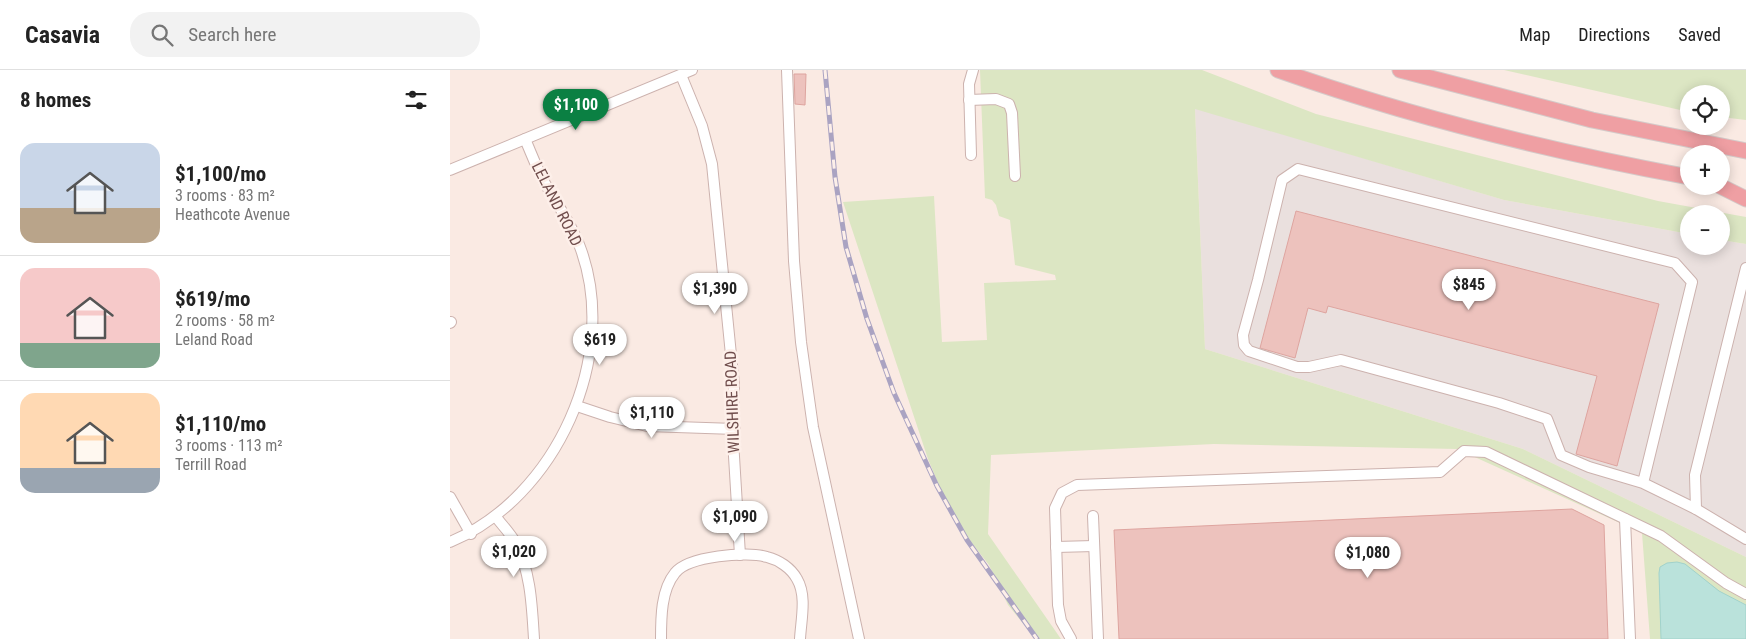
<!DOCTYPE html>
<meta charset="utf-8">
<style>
body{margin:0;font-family:"Roboto Condensed",sans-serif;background:#f2f2f2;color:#222;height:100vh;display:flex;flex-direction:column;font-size:19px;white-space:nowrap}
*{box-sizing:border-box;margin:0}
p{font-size:16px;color:#767676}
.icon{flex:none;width:28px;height:28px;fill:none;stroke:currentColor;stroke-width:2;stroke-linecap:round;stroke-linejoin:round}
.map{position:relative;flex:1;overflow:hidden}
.details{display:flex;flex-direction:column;background:#fff;width:450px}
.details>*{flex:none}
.tools{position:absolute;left:1230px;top:15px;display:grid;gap:10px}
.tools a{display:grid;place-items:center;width:50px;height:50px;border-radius:50%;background:#fff;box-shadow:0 2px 12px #0003;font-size:25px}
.price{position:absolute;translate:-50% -42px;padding:0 11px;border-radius:18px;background:#fff;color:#222;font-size:16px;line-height:32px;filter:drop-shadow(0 1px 2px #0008)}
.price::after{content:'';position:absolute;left:50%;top:30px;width:15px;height:11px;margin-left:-8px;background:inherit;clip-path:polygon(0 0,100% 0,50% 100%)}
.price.active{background:#0b8043;color:#fff}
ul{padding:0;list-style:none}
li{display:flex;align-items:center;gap:15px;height:125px;padding:0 20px}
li+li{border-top:1px solid #e0e0e0}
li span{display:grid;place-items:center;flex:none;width:140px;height:100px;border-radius:15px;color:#555}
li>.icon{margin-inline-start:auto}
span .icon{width:60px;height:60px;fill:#fffc;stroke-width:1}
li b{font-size:21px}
h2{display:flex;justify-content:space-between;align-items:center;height:60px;padding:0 20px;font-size:21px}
header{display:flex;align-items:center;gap:30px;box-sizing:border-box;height:70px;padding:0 25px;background:#fff;border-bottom:1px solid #e0e0e0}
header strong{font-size:24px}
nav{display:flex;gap:28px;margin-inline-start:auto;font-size:18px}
.search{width:350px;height:45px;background:#f2f2f2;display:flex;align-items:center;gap:12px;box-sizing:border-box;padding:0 18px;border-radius:20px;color:#767676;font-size:19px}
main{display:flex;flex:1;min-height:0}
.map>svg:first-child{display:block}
</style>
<header>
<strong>Casavia</strong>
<div class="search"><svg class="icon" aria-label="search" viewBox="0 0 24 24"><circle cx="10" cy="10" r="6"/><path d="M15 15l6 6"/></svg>Search here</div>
<nav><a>Map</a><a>Directions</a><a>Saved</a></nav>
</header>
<main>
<section class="details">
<h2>8 homes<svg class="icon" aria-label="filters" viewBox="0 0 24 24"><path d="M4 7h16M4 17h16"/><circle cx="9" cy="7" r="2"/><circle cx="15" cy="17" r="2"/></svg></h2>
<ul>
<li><span style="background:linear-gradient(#c9d6e8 65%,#b9a48a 0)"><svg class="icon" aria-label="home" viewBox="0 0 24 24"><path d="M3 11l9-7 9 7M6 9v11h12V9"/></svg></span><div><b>$1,100/mo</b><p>3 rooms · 83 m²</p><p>Heathcote Avenue</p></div></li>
<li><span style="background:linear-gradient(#f6c9c9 75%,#7fa58c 0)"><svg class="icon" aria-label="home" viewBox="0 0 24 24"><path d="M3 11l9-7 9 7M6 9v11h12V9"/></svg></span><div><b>$619/mo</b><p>2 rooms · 58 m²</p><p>Leland Road</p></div></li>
<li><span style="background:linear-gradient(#ffd9b3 75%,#9aa5b1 0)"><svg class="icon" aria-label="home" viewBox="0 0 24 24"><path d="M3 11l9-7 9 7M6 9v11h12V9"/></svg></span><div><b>$1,110/mo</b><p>3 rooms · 113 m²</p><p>Terrill Road</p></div></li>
</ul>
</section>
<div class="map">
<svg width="1296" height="569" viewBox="0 0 1296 569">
<rect width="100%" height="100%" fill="#faeae3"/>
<polygon fill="#eae0de" points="745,38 1054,130 1239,164 1239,176 1271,176 1271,170 1296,174 1296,487 1073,379 755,279"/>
<g fill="#dce6c3">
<polygon points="530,0 752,0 866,44 1208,131 1296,147 1296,174 1271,170 1271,144 1239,144 1239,164 1054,130 745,39 755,279 1073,379 1296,487 1296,569 1200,569 1192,463 1007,379 764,374 541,385 538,464 611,569 586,569 558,535 539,495 503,449 478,389 393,132 484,126 492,272 537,270 534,213 606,210 605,205 565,195 560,150 549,146 546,135 542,130 535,128"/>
<polygon points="1054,0 1296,0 1296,50 1271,47 1271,24 1239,24 1239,42"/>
</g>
<polygon fill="#bae2db" stroke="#a1d2cb" points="1227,492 1235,494 1269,521 1296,535 1296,569 1211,569 1209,503 1210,497 1217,493"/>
<g fill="#edc2bd" stroke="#dea49f">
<polygon points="344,4 356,4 355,35 345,34"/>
<polygon points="846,141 1209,234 1167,396 1126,384 1147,306 878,236 876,243 858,238 845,288 810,278"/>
<polygon points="1122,439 1154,455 1158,569 669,569 664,460"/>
</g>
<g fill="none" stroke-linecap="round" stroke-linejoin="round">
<defs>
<g id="minor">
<polyline points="337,0 344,191 351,272 363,357 409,569"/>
<polyline points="231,5 252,56 262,94 284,315 283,370 290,485"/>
<polyline points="519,30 546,29 559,34 562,43 565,106"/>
<polyline points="521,85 519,14 523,0"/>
<polyline points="0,100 242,0"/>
<polyline points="0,253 1,252"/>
<polyline points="127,336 160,347 197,356 285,359"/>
<polyline points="1193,413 1242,212 1225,193 848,99 832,110 808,210 793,265 794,275 799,281 847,297 859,297 891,290 1049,333 1097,349 1111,385 1139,397 1193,413 1246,439 1296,469"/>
<polyline points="0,427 21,464"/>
<polyline points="1246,439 1245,405 1296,198"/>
<polyline points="643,446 648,569"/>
<path d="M46 447C52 455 60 463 65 472 81 501 82 537 84 569"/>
<polyline points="1175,449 1180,569"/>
<path d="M0 472C106 428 171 286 130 177 122 155 109 137 97 117 88 102 82 85 75 69"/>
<polyline points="606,477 644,476"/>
<path d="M211 569C211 548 211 520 225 503 238 486 297 481 317 487 329 490 341 498 347 509 357 526 351 550 350 569"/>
<polyline points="621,569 611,551 608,535 605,438 612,423 627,415 990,402 1014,381 1036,382 1211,466 1276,513 1296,524"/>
</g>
<g id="highway">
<path d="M828 0C961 47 1100 81 1239 107"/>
<polyline points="950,0 1142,50 1296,81"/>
<polyline points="1270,116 1296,129"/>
</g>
</defs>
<use href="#minor" stroke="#ccb2ae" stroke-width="12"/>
<use href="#highway" stroke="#d4cac9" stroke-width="17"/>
<use href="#minor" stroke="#fff" stroke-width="10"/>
<use href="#highway" stroke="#ef9fa3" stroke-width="15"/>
<defs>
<polyline id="rail" points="375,0 385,107 396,177 417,249 444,323 487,416 517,470 587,569"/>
</defs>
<use href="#rail" stroke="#aaa3c2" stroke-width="5"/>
<use href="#rail" stroke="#fdefe9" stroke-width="3" stroke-dasharray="9" stroke-linecap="butt"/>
</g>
<g text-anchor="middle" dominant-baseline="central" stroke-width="5" stroke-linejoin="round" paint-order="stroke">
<g font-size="16" fill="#704d4c" stroke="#fdefe9">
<text transform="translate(107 134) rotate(63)">LELAND ROAD</text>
<text transform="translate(282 332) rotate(-92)">WILSHIRE ROAD</text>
</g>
</g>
</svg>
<div class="tools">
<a><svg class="icon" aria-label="locate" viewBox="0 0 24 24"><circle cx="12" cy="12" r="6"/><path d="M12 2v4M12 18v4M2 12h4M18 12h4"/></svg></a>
<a>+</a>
<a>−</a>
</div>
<b class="price active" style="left:126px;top:61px">$1,100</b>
<b class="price" style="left:1019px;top:241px">$845</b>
<b class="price" style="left:265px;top:245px">$1,390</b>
<b class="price" style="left:150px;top:296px">$619</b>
<b class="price" style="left:202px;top:369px">$1,110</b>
<b class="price" style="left:285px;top:473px">$1,090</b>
<b class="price" style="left:64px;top:508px">$1,020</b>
<b class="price" style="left:918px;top:509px">$1,080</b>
</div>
</main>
